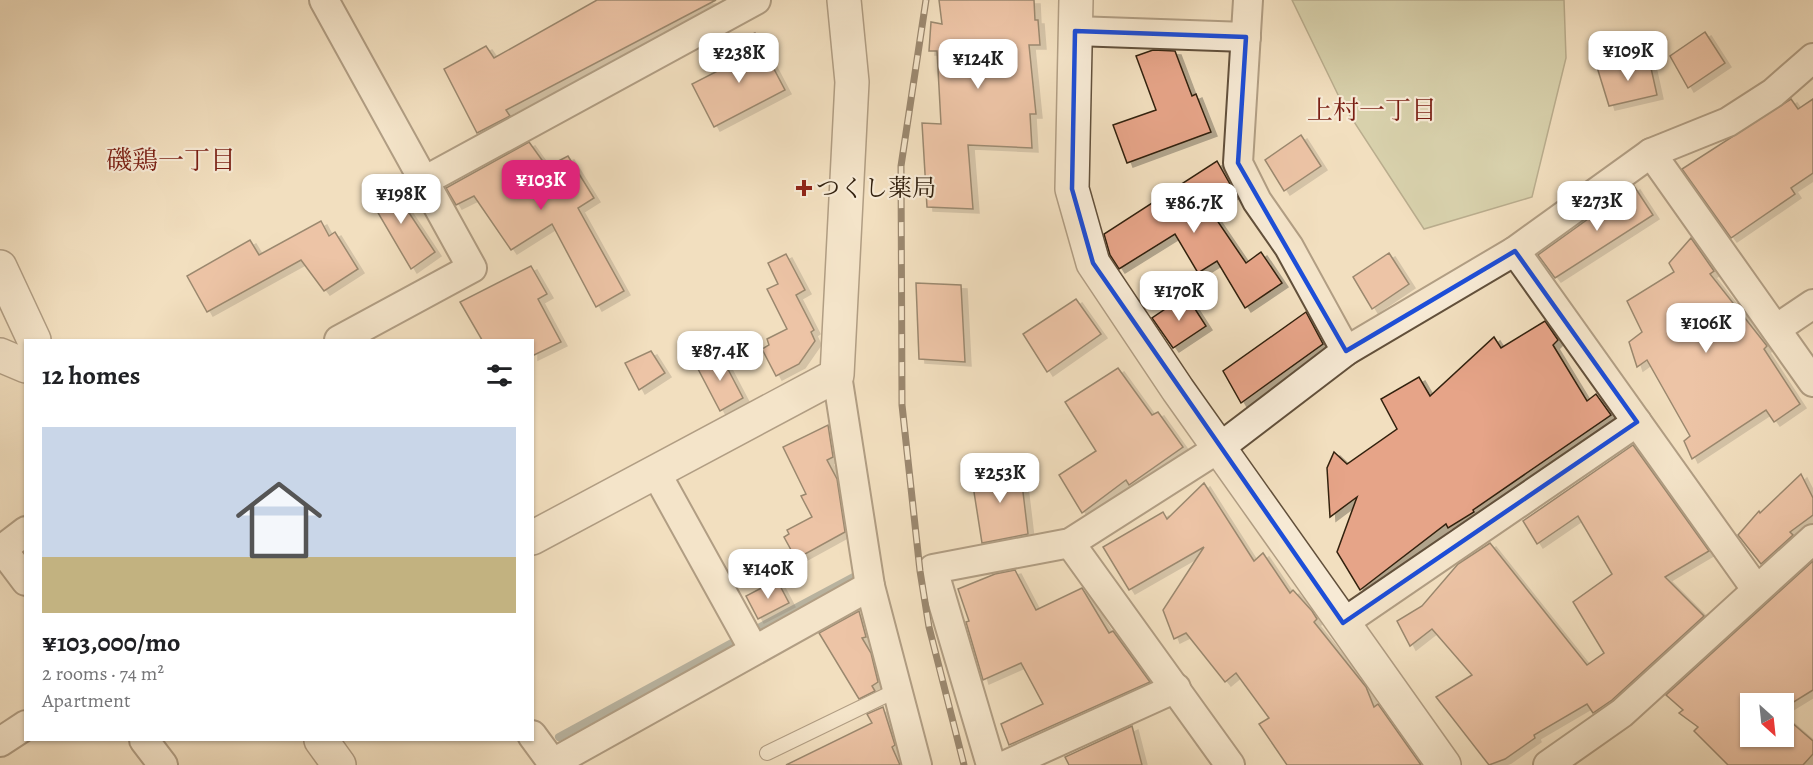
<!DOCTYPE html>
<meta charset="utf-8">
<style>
body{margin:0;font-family:Alegreya,"Noto Serif JP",serif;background:#f6f6f6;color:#202124;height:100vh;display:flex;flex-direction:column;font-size:22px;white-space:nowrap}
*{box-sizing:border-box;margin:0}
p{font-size:20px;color:#757577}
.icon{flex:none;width:33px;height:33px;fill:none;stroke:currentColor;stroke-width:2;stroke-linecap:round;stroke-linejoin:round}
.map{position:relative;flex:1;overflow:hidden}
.details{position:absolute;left:24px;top:339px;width:510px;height:402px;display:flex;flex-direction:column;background:#fff;border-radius:0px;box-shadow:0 2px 4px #0004}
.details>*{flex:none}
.needle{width:39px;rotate:153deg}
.fabs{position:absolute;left:1740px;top:693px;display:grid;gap:12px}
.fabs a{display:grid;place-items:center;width:54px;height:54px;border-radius:0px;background:#fff;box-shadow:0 2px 4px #0004;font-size:30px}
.price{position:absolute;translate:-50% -51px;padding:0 14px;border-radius:12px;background:#fff;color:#222;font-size:20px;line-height:39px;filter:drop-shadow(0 2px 3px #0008)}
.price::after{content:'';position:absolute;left:50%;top:36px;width:18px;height:14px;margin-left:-9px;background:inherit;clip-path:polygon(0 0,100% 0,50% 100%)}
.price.on{background:#db2777;color:#fff}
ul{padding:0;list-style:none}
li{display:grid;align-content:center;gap:12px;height:318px;padding:0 18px}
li+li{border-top:2px solid #e0e0e0}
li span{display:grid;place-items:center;height:186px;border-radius:0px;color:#555}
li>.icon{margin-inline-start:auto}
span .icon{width:108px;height:108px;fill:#fffc;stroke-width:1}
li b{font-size:26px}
h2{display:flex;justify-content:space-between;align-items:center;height:72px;padding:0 18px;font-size:26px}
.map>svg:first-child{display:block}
</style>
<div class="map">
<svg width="1813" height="765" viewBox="0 0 1813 765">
<defs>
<filter id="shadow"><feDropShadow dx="6" dy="4" stdDeviation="0" flood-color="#0004"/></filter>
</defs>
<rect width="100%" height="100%" fill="#f2dfbf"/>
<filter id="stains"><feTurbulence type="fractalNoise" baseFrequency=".00333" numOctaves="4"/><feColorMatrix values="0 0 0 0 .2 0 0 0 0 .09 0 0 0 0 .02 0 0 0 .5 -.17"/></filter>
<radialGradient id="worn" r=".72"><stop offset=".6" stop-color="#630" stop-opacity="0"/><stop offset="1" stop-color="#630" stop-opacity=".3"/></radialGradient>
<polygon fill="#b8c294" stroke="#757252" stroke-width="1.5" points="1292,0 1564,0 1566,58 1532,197 1424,229 1343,105"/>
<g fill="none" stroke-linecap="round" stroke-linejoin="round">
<g stroke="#727d76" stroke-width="8">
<polyline points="751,632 861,573"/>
<polyline points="559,737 741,638"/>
</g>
</g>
<g fill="#e6a488" stroke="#32210f" stroke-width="1.5" filter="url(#shadow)">
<polygon points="597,0 716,0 506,110 510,116 477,133 444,69 486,46 494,58"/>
<polygon points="939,0 1034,0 1035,20 1038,20 1040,45 1029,45 1036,114 1030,114 1032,148 968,145 973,209 927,207 922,123 941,124 937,51 929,51 931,22 942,24"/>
<polygon points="1705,32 1725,63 1688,88 1670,56"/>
<polygon points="755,33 785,90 714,127 692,84 745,57 737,41"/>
<polygon points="1153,50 1175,51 1192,96 1196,94 1211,132 1127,163 1113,125 1156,110 1136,56"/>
<polygon points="1649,59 1657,95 1609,106 1597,67"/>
<polygon points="1791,99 1798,109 1813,99 1813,173 1791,188 1795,194 1731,238 1682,169"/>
<polygon points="1301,135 1321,166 1284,191 1265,160"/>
<polygon points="529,142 547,167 568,156 594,198 578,208 624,291 596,307 552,224 511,250 474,196 456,205 446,188"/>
<polygon points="1217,161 1235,193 1210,210 1246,263 1261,252 1282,283 1245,308 1217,261 1198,273 1175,234 1119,269 1110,255 1104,234"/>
<polygon points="388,181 435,252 411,269 367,194"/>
<polygon points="1634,186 1653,215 1555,278 1538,255"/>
<polygon points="321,221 329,236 335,232 358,269 324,291 301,260 207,312 187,276 250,240 259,255"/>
<polygon points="1691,238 1714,271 1710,274 1767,346 1764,349 1800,404 1774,422 1766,410 1692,459 1684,441 1690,436 1647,360 1637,367 1629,342 1642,332 1627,301 1674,272 1669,263"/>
<polygon points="1389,253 1409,284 1372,309 1353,277"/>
<polygon points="786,254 805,290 796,295 814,330 811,332 815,341 799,364 776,376 762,349 769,345 767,339 787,329 767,289 778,284 768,263"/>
<polygon points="531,266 547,294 538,299 561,342 532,356 532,340 482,340 460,302"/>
<polygon points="916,283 961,285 965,362 919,359"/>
<polygon points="1186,295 1206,326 1173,348 1152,318"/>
<polygon points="1076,299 1101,334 1047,372 1023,334"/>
<polygon points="1306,312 1323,344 1241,403 1223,371"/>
<polygon points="1545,321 1558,340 1553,345 1587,401 1596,394 1611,415 1473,510 1474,512 1448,528 1446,524 1360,590 1337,552 1357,497 1330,517 1327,468 1334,452 1347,464 1397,429 1381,399 1419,377 1430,396 1494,337 1501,348"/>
<polygon points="651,351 665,373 639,390 625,363"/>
<polygon points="720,354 743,398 720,411 697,367"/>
<polygon points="1118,368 1152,415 1158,412 1183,447 1129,485 1126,480 1082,513 1059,475 1096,451 1065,402"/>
<polygon points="828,425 833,457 827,460 837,479 845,532 796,559 784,537 789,534 787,530 812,517 801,496 806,494 783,447"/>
<polygon points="1633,445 1709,551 1665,577 1704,616 1612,700 1593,713 1587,704 1534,735 1535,738 1505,759 1489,765 1436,697 1472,675 1432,629 1410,646 1397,621 1422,606 1458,564 1490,543 1587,665 1604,653 1573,602 1612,574 1578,516 1537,544 1523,521"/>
<polygon points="1020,467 1028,534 982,543 971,473"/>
<polygon points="1801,474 1813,498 1813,515 1790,532 1793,535 1761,564 1738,535 1759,511 1760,513"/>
<polygon points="1204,483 1254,561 1263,553 1290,593 1293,590 1312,611 1317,619 1314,622 1366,687 1374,707 1378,704 1421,765 1287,765 1259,724 1269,718 1236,673 1225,682 1186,633 1174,639 1163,610 1204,547 1129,590 1103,547 1163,512 1167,519"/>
<polygon points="1813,561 1813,690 1784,708 1784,704 1750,704 1750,736 1784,736 1784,716 1813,741 1813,754 1803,765 1728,765 1694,731 1698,727 1679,713 1683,710 1666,695"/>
<polygon points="1015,570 1036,610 1082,588 1109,633 1113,631 1150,682 1009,745 1001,724 1043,704 1021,663 983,680 966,622 969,621 958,589 995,574"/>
<polygon points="777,580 789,603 758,619 746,596"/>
<polygon points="859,611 866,637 862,638 871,653 878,682 872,686 875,691 859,699 819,633"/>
<polygon points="883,707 895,745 892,747 900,765 786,765 872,723 867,714"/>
<polygon points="1132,726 1142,765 1069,765 1065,757"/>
</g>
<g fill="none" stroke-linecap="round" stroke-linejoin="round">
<defs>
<polyline id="service" points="767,753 897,690"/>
<g id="minor">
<polyline points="324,0 472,268 339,340"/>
<polyline points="1248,0 1238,163 1257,201 1289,247 1346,351"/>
<polyline points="1075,31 1246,37"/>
<polyline points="1651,153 1813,382"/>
<polyline points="424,181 756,0"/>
<polyline points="1515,251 1756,589"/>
<polyline points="1776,329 1813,304"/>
<polyline points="837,375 870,586 917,765"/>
<polyline points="655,471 754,650"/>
<polyline points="1070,543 1230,765"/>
<polyline points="2,549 26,581"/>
<polyline points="0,551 26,531"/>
<polyline points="1343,623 1637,422"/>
<polyline points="532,735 554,765"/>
<polyline points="144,740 163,765"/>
<polyline points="0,742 26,725"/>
<polyline points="553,763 870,586"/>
<polyline points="991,765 933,569 1070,543 1219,448 1346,351 1515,251 1651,153 1728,122 1773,93 1813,58"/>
<polyline points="1006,765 1176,688"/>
<polyline points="1548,765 1622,713 1813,539"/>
</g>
<g id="tertiary">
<polyline points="1076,0 1072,189 1093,263 1178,390 1444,765"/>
<polyline points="0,267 34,340"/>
<polyline points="0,355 26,366"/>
<polyline points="532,538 837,375 852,82 844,0"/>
<polyline points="321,740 339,765"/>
</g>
</defs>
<use href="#service" stroke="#62503b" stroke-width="16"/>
<use href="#minor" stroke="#62503b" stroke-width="32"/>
<use href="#tertiary" stroke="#62503b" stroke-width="36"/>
<use href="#service" stroke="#f7ead5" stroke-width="14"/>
<use href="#minor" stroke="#f7ead5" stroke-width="28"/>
<use href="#tertiary" stroke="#f7ead5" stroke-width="33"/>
<defs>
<polyline id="rail" points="926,0 901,166 902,405 920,571 929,627 964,765"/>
</defs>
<use href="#rail" stroke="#32210f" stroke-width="7"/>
<use href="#rail" stroke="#f7ead5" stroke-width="4.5" stroke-dasharray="14" stroke-linecap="butt"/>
</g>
<path d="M0 0H1813V765H0ZM1075 31 1246 37 1238 163 1346 351 1515 251 1637 422 1343 623 1093 263 1072 189Z" fill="#f2dfbf" fill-opacity=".55" fill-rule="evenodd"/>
<path fill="none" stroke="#1d4ed8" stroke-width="4.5" stroke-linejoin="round" d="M1075 31 1246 37 1238 163 1346 351 1515 251 1637 422 1343 623 1093 263 1072 189Z"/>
<path fill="#8f2418" stroke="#f7ead5" stroke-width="2" d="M801 179h6v6h6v6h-6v6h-6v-6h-6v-6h6z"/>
<g text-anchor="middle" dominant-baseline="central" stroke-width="4.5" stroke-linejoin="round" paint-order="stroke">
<g font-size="24" fill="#32210f" stroke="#f7ead5" text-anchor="start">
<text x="816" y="188">つくし薬局</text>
</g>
<g font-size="26" fill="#7a1f14" stroke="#f7ead5">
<text x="1372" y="110">上村一丁目</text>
<text x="171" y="160">磯鶏一丁目</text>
</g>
</g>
<rect width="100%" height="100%" filter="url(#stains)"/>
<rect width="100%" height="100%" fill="url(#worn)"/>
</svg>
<div class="fabs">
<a><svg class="needle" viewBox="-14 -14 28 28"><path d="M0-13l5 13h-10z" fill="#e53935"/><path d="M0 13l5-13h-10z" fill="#757577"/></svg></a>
</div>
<b class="price" style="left:1628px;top:82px">¥109K</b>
<b class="price" style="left:739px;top:84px">¥238K</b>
<b class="price" style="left:978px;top:90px">¥124K</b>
<b class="price on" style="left:541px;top:211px">¥103K</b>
<b class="price" style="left:401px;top:225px">¥198K</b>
<b class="price" style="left:1597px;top:232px">¥273K</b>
<b class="price" style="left:1194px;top:234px">¥86.7K</b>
<b class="price" style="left:1179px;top:322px">¥170K</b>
<b class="price" style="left:1706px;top:354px">¥106K</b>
<b class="price" style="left:720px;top:382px">¥87.4K</b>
<b class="price" style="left:1000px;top:504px">¥253K</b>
<b class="price" style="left:768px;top:600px">¥140K</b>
<section class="details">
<h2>12 homes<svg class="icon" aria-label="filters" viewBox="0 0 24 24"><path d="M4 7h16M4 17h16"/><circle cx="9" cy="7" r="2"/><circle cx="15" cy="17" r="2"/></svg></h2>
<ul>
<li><span style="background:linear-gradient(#c9d6e8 70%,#c2b280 0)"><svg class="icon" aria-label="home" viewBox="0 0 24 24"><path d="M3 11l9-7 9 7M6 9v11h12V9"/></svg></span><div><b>¥103,000/mo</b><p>2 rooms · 74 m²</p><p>Apartment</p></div></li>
</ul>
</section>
</div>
